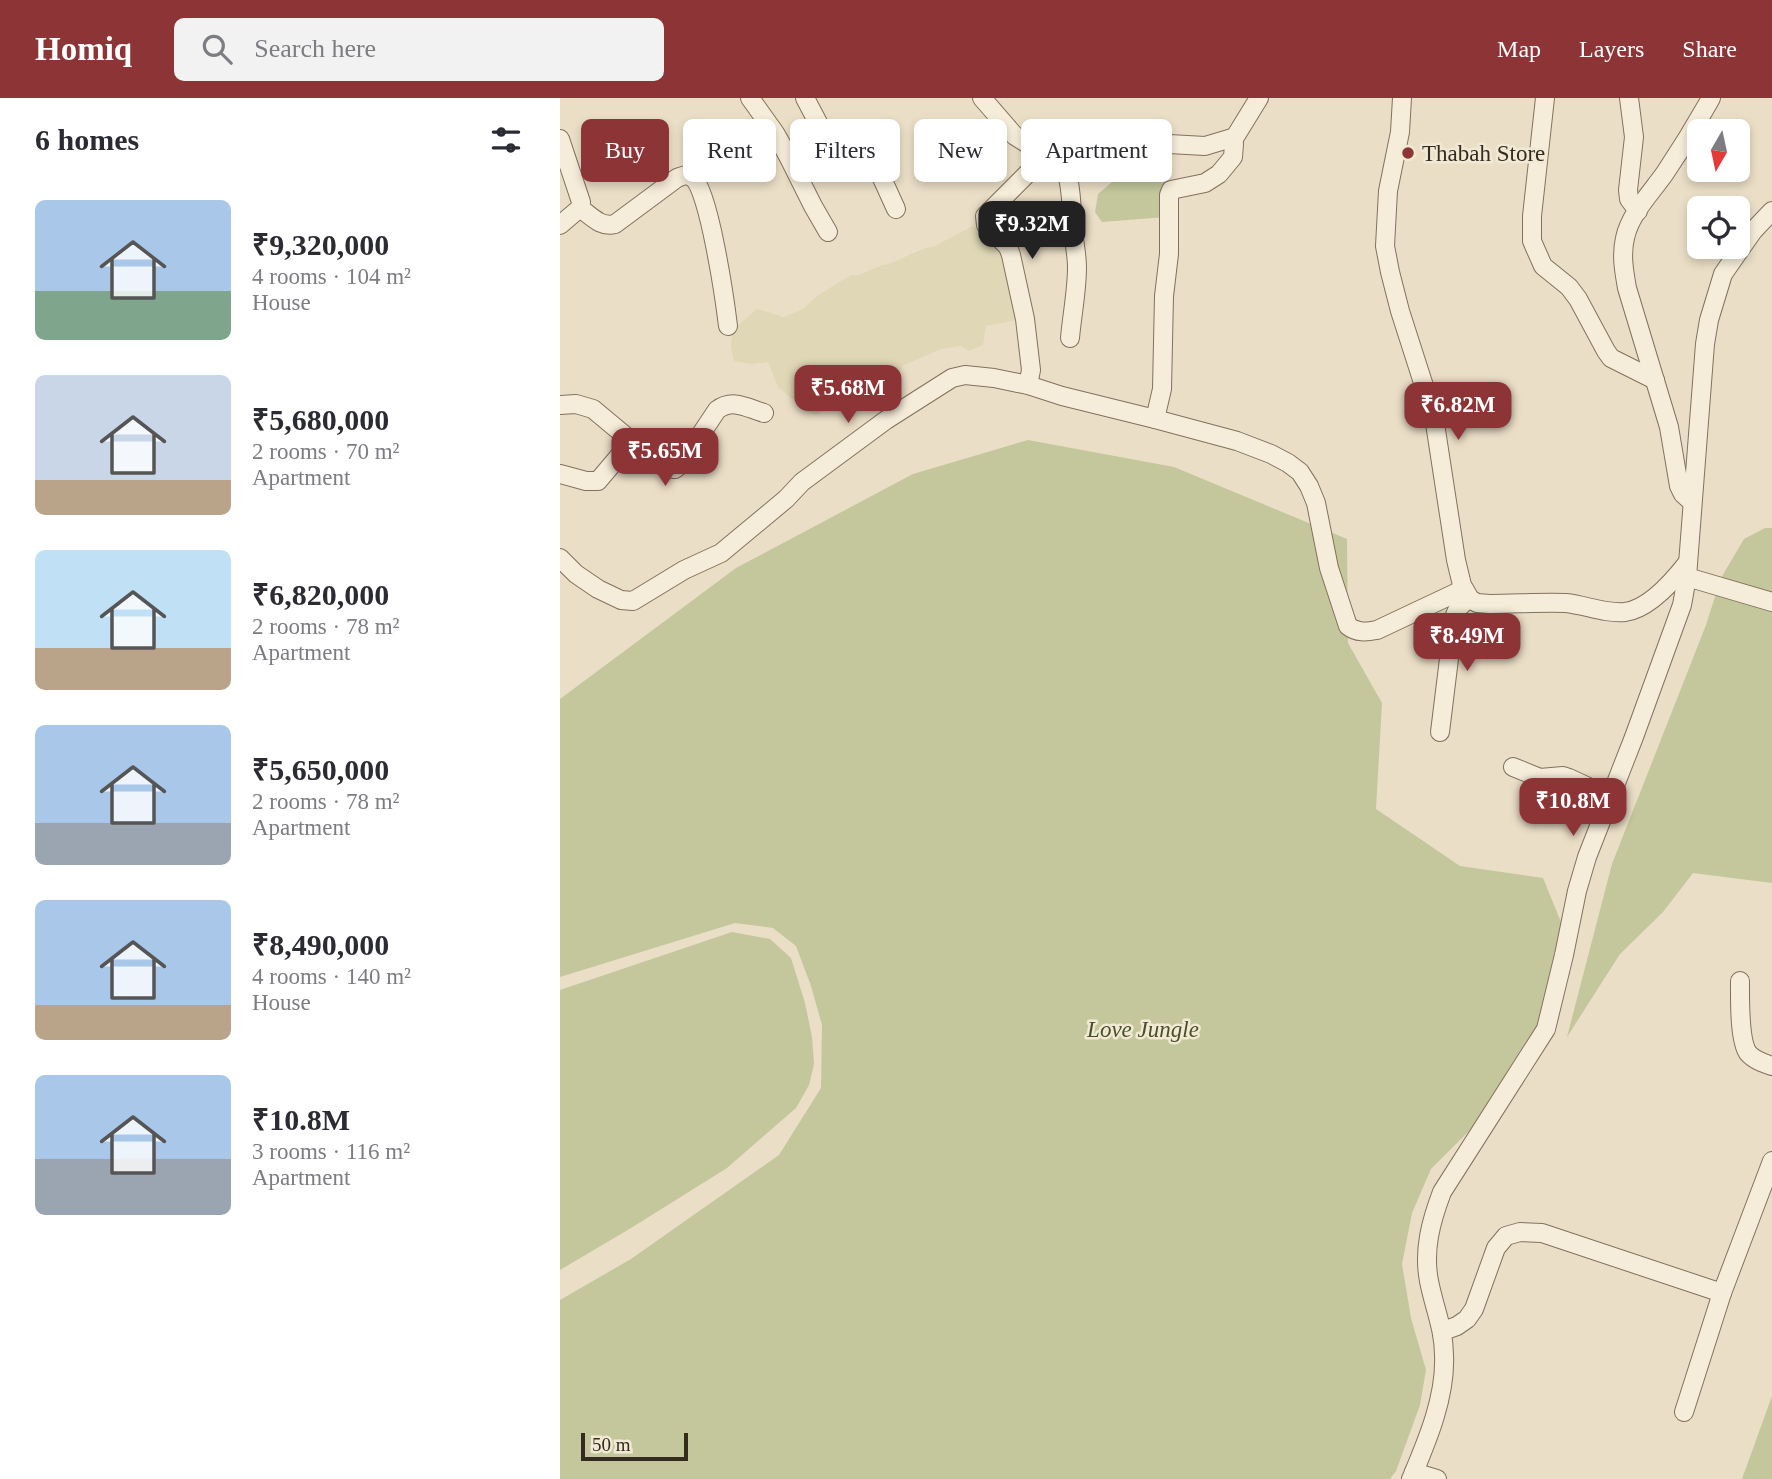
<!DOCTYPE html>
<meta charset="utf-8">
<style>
body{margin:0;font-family:Georgia,serif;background:#f2f2f3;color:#2b2b33;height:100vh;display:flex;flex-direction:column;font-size:26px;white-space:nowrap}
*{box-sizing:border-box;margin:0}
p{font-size:23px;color:#7c7c81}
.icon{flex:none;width:38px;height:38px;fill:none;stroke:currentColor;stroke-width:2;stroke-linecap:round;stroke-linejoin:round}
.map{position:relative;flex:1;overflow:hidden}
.side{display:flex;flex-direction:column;background:#fff;width:560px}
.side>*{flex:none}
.banner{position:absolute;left:21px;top:21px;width:665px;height:63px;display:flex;gap:14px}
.needle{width:46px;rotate:189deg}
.tools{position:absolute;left:1127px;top:21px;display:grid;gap:14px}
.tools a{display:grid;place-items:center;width:63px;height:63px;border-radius:10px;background:#fff;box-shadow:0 4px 10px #0003;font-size:35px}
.scale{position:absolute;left:21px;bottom:18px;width:107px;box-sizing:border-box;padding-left:7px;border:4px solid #352a20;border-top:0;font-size:19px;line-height:24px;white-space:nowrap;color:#352a20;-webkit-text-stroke:5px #f2e9d5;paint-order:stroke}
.price{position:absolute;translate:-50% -60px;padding:0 16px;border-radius:14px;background:#8d3437;color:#fff;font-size:23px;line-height:46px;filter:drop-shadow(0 2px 4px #0008)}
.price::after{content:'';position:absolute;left:50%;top:42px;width:21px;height:16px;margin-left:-10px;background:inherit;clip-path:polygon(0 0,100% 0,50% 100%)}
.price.on{background:#222;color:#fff}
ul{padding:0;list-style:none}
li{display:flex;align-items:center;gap:21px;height:175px;padding:0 35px}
li span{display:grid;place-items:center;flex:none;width:196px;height:140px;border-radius:10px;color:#555}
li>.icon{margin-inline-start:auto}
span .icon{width:84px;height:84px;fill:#fffc;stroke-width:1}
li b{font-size:30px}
h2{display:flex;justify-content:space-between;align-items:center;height:84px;padding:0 35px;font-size:30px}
.chip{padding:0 24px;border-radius:10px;background:#fff;box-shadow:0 4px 10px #0003;font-size:24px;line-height:63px}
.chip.on{background:#8d3437;color:#fff}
header{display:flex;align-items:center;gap:42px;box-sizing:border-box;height:98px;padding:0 35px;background:#8d3437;color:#fff}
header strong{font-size:33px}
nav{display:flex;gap:38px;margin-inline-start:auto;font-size:24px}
.search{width:490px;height:63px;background:#f2f2f3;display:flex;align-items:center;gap:18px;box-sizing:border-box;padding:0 24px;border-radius:10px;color:#7c7c81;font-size:26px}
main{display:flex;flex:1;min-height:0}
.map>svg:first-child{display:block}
</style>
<header>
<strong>Homiq</strong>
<div class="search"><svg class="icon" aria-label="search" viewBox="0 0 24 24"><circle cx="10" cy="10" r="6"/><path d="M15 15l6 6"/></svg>Search here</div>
<nav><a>Map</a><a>Layers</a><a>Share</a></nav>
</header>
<main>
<section class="side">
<h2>6 homes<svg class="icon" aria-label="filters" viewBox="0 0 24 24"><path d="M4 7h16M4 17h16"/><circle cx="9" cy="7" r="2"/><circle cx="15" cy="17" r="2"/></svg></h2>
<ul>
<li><span style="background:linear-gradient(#a9c7e8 65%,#7fa58c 0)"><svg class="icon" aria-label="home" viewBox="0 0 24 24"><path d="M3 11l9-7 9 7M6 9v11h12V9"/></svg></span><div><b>₹9,320,000</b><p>4 rooms · 104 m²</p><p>House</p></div></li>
<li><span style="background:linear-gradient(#c9d6e8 75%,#b9a48a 0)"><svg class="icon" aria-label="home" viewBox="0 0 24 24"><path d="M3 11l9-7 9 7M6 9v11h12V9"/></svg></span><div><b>₹5,680,000</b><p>2 rooms · 70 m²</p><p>Apartment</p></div></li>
<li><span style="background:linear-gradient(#bfe0f5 70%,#b9a48a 0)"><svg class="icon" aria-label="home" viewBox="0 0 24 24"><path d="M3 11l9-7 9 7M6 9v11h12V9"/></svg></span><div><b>₹6,820,000</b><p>2 rooms · 78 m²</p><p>Apartment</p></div></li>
<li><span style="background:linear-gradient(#a9c7e8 70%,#9aa5b1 0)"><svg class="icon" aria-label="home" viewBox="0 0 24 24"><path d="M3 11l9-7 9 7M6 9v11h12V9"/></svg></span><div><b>₹5,650,000</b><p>2 rooms · 78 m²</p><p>Apartment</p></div></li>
<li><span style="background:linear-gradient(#a9c7e8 75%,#b9a48a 0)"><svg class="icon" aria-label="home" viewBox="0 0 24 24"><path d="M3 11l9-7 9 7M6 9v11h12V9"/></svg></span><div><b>₹8,490,000</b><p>4 rooms · 140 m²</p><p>House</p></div></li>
<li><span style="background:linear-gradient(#a9c7e8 60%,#9aa5b1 0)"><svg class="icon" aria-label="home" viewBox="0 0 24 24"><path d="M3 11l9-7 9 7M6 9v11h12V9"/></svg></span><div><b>₹10.8M</b><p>3 rooms · 116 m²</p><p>Apartment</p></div></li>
</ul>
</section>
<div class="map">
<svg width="1212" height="1381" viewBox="0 0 1212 1381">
<rect width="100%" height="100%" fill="#eadec6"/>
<polygon fill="#dfd7b5" points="413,128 440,147 461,221 426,228 423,247 409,253 401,248 381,251 342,268 337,286 312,301 297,304 289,298 256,317 248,314 218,289 208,264 191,266 174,263 171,249 173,232 197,211 224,219 243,211 257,198 291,177 299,177 320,168 334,164 365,150 373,149"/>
<g fill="#c3c79b">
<polygon points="558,79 607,84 605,119 542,124 535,114 538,96"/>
<polygon points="468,342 614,369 787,441 788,545 822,605 816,711 900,768 983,780 1001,824 986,914 926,1016 871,1071 852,1115 842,1166 851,1220 866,1272 860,1307 836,1373 830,1381 0,1381 0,1202 71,1161 219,1057 261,990 262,927 251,888 236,848 213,830 175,825 0,879 0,601 176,470 353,376"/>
<polygon points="1205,430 1212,430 1212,785 1133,775 1103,814 1060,856 1007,939 1052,766 1146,527 1161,480 1184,441"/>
<polygon points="172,834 210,841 231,860 245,905 252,939 254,966 249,987 236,1010 167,1070 71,1130 0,1172 0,892"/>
<polygon points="1212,1298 1212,1381 1182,1381"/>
</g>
<polygon fill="#c49a80" points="575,50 587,51 585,75 558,73 559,57 574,58"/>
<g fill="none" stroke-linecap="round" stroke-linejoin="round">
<defs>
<g id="minor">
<polyline points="190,0 215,35 227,56"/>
<polyline points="245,0 265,38"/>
<polyline points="422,0 455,38 466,45 481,48 492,43 555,43 645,48 675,39 699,0"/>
<path d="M842 0 840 34 828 93 825 148 830 174 840 213 874 319 896 462 902 487 910 501 917 505 930 506C955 506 981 504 1006 505 1025 507 1046 516 1065 514 1089 511 1114 482 1128 464"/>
<polyline points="985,0 972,118 972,143 983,168 1009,189 1018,201 1046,253 1051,260 1095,282"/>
<polyline points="1069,0 1074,39 1068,92 1069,101 1078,113"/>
<polyline points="0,41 21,104 20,110 0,127"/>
<path d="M492 43C512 73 511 98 513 132 514 144 517 157 517 169 517 193 512 217 510 240"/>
<path d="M20 110C31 118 41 130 55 126L117 80C123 78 127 75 133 80 149 92 165 203 168 228"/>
<path d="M268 134 253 108 227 56C246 47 281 25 301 34L336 111"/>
<polyline points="468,287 471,272 465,221 451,157 448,149 426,127 425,118 480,63 497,50"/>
<path d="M0 307 16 306 33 311 99 366 107 370 115 371 121 366 157 312C173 300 187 310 204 315"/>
<polyline points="595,321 602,291 604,198 609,156 609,97 611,92 645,85 659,76 673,59 674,46 672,40"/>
<polyline points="0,376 26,383 38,383 71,344"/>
<path d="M1132 404 1123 396 1119 388 1109 329 1067 190C1064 173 1061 157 1065 140 1070 116 1091 95 1105 75 1121 51 1137 25 1151 0"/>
<path d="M0 460 16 476 38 491 61 502 73 503 124 472 161 455 226 401 242 384 326 322 392 280 405 277 434 280 468 287 502 298 595 321 677 343 711 356 728 365 740 374 749 388 756 405 769 470 788 528C797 535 806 534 817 532L904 491"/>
<polyline points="1127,479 1212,504"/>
<path d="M880 634 894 520C897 510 901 506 910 501"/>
<polyline points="953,669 980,680 1003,678 1009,680 1050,699"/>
<path d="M1180 883C1180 900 1179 942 1188 955 1194 962 1203 965 1212 968"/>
<polyline points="883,1233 897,1228 907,1221 914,1211 936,1150 946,1138 960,1134 982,1135 1162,1195"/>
<polyline points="1124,1314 1162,1195 1212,1063"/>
<polyline points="854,1374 877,1381"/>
<path d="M851 1381C867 1343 886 1299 884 1257 884 1231 874 1209 869 1183 863 1152 871 1123 882 1094L986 931 1004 857 1017 793 1027 759 1074 639 1122 507 1127 479 1145 246 1149 222 1163 176 1193 133 1212 113"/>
</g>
</defs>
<use href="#minor" stroke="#83715e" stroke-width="20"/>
<use href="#minor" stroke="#f5ecd9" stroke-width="18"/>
</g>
<circle fill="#8d3437" stroke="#f2e9d5" stroke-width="2.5" cx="848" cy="55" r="7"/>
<g text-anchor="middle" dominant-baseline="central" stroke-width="5" stroke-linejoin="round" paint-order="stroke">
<g font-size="23" fill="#352a20" stroke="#f2e9d5" text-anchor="start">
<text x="862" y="55">Thabah Store</text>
</g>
<g font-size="23" font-style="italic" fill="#475029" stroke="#f2e9d5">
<text x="583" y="931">Love Jungle</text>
</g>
</g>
</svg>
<div class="tools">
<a><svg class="needle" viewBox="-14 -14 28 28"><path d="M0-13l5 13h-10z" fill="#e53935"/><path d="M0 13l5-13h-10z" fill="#7c7c81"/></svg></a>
<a><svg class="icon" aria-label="locate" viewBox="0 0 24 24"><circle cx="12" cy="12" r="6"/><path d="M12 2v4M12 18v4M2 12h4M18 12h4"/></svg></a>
</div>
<div class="scale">50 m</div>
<b class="price on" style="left:472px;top:163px">₹9.32M</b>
<b class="price" style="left:288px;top:327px">₹5.68M</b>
<b class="price" style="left:898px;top:344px">₹6.82M</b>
<b class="price" style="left:105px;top:390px">₹5.65M</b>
<b class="price" style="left:907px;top:575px">₹8.49M</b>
<b class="price" style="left:1013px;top:740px">₹10.8M</b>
<div class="banner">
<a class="chip on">Buy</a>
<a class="chip">Rent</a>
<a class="chip">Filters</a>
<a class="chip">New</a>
<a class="chip">Apartment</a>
</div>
</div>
</main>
